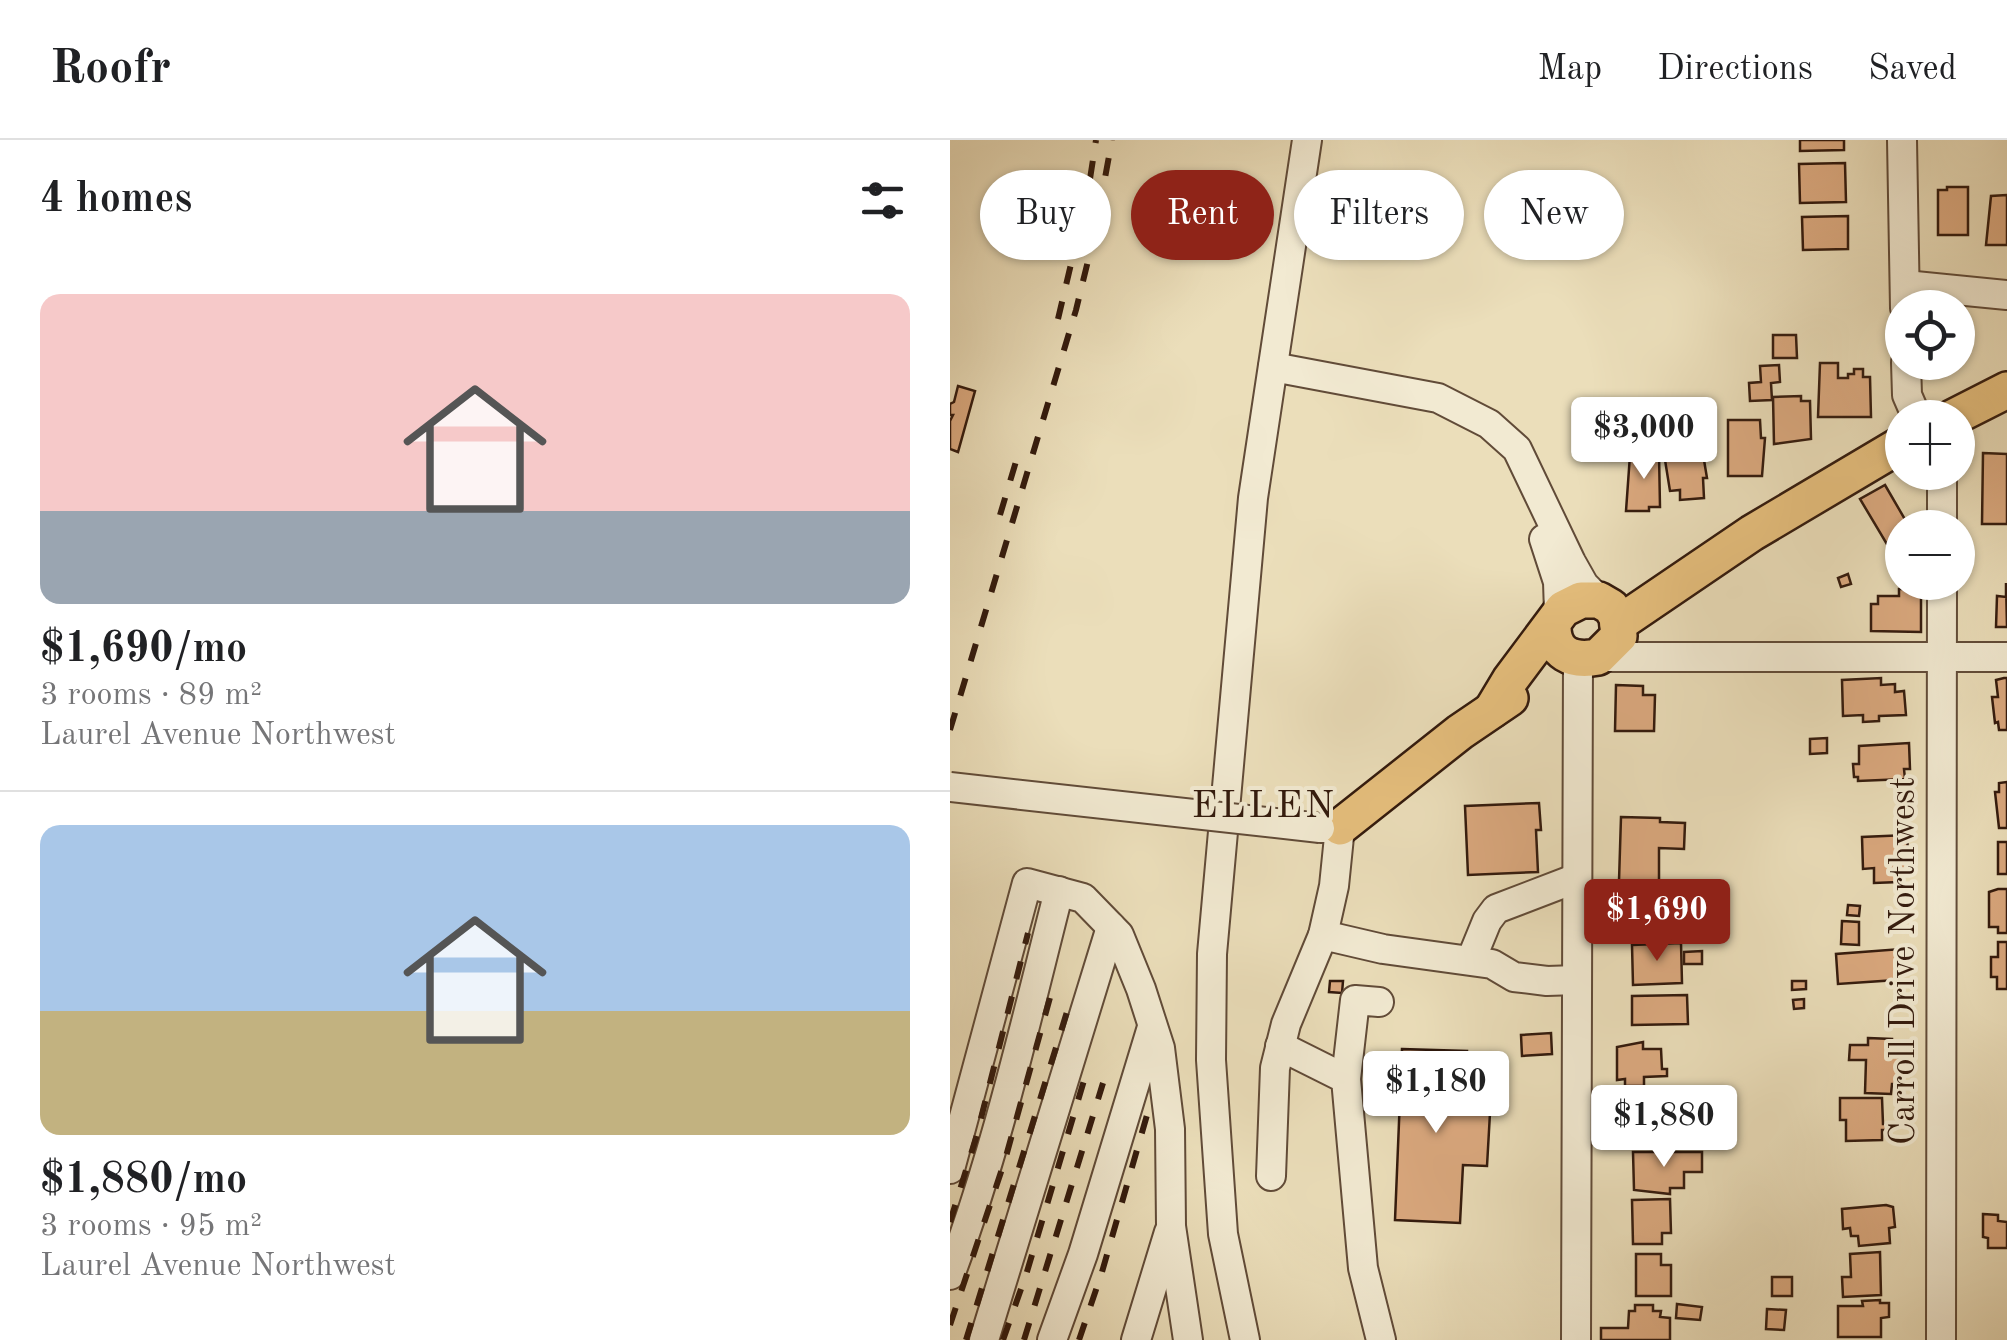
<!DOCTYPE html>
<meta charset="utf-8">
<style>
body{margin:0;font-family:"Old Standard TT",serif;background:#f2f2f2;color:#202124;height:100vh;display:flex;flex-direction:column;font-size:38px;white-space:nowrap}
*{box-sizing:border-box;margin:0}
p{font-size:32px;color:#757577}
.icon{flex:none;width:55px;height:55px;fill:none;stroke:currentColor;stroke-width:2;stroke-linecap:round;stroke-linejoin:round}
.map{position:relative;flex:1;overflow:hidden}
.details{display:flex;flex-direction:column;background:#fff;width:950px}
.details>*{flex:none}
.hud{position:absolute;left:30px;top:30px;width:875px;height:90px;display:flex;gap:20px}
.fabs{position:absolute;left:935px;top:150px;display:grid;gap:20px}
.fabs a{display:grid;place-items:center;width:90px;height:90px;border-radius:50%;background:#fff;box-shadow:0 2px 8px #0004;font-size:50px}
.price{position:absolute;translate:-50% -85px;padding:0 22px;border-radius:10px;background:#fff;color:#222;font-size:32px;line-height:65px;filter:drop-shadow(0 2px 5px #0008)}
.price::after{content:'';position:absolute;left:50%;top:60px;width:30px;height:22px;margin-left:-15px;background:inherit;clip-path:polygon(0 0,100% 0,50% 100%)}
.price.on{background:#8f2418;color:#fff}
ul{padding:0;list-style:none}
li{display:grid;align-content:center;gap:20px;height:530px;padding:0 40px}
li+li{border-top:2px solid #e0e0e0}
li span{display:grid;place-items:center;height:310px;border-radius:20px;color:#555}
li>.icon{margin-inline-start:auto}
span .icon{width:180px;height:180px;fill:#fffc;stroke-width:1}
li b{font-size:42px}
h2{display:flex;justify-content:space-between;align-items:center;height:120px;padding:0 40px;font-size:42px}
.pill{padding:0 35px;border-radius:45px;background:#fff;box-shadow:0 2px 8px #0004;font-size:35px;line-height:90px}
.pill.on{background:#8f2418;color:#fff}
header{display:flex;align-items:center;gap:60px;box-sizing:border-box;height:140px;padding:0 50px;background:#fff;border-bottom:2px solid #e0e0e0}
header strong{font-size:48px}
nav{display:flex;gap:55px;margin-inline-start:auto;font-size:35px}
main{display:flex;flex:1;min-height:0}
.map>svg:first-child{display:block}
</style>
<header>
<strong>Roofr</strong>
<nav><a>Map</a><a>Directions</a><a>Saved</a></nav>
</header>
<main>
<section class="details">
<h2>4 homes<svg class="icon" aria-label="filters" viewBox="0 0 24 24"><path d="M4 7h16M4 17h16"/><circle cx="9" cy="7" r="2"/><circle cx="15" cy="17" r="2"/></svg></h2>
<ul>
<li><span style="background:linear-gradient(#f6c9c9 70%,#9aa5b1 0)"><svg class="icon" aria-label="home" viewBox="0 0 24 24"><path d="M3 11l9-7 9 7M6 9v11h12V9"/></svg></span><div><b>$1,690/mo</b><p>3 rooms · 89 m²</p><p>Laurel Avenue Northwest</p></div></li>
<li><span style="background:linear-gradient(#a9c7e8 60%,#c2b280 0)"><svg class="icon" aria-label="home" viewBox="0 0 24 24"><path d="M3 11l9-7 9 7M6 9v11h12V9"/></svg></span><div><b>$1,880/mo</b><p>3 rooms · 95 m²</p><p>Laurel Avenue Northwest</p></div></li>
</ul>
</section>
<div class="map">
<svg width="1057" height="1200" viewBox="0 0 1057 1200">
<rect width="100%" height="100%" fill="#ebdeba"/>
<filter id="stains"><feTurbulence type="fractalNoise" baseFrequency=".002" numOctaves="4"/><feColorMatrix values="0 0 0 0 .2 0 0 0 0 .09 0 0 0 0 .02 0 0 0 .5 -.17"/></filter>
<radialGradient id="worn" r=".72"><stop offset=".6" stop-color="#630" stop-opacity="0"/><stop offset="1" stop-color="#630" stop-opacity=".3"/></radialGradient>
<g fill="#dba97f" stroke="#331a0d" stroke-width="2.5">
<polygon points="850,0 894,0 894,10 850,11"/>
<polygon points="895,23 896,62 850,63 849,24"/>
<polygon points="997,47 1018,47 1018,95 988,95 988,50 997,50"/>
<polygon points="1057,55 1057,105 1036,105 1041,56"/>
<polygon points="898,76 898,109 853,110 852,77"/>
<polygon points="823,195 846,195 847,218 823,218"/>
<polygon points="870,223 888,223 888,238 898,238 898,234 904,234 904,229 913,229 913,237 920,237 921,277 868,277"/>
<polygon points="829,225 830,242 821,243 822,260 800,261 799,243 811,242 810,226"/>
<polygon points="8,246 25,251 8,312 0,309 0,281 3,275 0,275 0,264 4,262"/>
<polygon points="851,256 851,261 860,261 861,299 824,304 823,257"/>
<polygon points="778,280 810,280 811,298 815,298 812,336 778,336"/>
<polygon points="750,296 757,338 753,338 754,358 730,360 730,350 720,351 715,320 718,320 717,307 720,306 720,299"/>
<polygon points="690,313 709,313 710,367 699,367 699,371 676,371 680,315"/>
<polygon points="1033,313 1057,314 1057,384 1032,384"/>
<polygon points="935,345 960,388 952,388 952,411 944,416 910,359"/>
<polygon points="898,434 901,444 891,447 888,438"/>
<polygon points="1056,443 1057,487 1046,487 1047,456 1056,457"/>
<polygon points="949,449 971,449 971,492 921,491 921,464 928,464 928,456 949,456"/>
<polygon points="931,538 931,545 945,544 945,552 954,551 956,575 929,576 929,581 913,582 913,575 893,576 892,540"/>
<polygon points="1054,538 1057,538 1057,590 1049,590 1048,582 1045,583 1042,557 1048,557 1046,540"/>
<polygon points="666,545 693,546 693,555 705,555 704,591 665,591"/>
<polygon points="877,598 877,613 860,614 860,599"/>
<polygon points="959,603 960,629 954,629 955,639 908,641 908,637 904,637 903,624 909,624 909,606"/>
<polygon points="1057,642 1057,688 1049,688 1045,652 1049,652 1049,643"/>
<polygon points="589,663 591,690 586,690 588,732 518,735 515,666"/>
<polygon points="671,677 710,678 710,682 735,683 734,709 709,708 709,742 669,741"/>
<polygon points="957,695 959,732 948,732 949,742 924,743 924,728 913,729 912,697"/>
<rect x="1048" y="702" width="9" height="32"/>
<polygon points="1048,749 1057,749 1057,793 1048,793 1048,787 1039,787 1039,752"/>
<polygon points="683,752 709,752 709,763 720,763 719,794 683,794"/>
<polygon points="898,765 910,766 909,776 897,775"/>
<polygon points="892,781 909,782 909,805 891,804"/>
<polygon points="1048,802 1057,802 1057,849 1047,849 1047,837 1041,837 1041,817 1048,817"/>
<polygon points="731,803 732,843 683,845 682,805"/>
<polygon points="951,809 952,825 945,825 946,840 888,844 886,814"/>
<polygon points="752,811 752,824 734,824 734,812"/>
<polygon points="380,841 393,841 392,853 379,852"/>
<polygon points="842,841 856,841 856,849 842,850"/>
<polygon points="737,855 738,884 682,885 682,856"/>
<polygon points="854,859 854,868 844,869 843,860"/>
<polygon points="601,893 602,914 572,916 571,895"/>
<polygon points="918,898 942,899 941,914 949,915 948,944 942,944 941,954 915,953 916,920 899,920 900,905 918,905"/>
<polygon points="693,902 693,909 711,909 712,929 717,929 717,936 694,937 694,946 675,946 675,939 667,940 667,907"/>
<polygon points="452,909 517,911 514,972 540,973 537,1026 513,1025 510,1083 445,1080"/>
<polygon points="890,958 932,958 933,984 937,984 937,990 932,990 932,1000 896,1001 896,980 890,980"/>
<polygon points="683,961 734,961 735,980 752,979 753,999 683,1001"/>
<polygon points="683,1012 752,1012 752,1032 734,1032 734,1048 720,1048 720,1054 684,1050"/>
<polygon points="720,1059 721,1093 712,1093 712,1104 683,1104 682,1060"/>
<polygon points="936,1065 943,1067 945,1087 939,1088 940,1103 909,1106 908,1096 901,1096 900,1088 893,1089 892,1069"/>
<polygon points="1033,1074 1048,1075 1048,1081 1057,1082 1057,1108 1038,1108 1038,1098 1033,1097"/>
<polygon points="930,1112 931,1155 893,1157 892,1137 901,1137 900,1114"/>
<polygon points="686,1114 711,1114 711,1125 721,1125 721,1156 686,1156"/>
<rect x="822" y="1137" width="20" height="19"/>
<polygon points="930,1160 930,1163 939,1163 939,1177 931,1178 931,1197 888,1197 888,1166 913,1166 912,1161"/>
<polygon points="727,1164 752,1167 750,1180 726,1178"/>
<polygon points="685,1165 703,1165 703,1171 711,1171 710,1177 720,1178 720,1200 651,1200 651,1188 678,1188 679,1171 685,1171"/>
<polygon points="817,1169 836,1170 834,1190 816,1189"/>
</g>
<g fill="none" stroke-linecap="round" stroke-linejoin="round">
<defs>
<g id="minor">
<polyline points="952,0 955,168"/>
<polyline points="955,145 1057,155"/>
<polyline points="956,222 957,255 967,278"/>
<polyline points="323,227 488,258 539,284 567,309 621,422 634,445 649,460"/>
<polyline points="992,388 992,332"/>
<polyline points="594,399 608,442 609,472"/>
<polyline points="648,517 1057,517"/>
<polyline points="373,795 433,809 542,824 564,837 597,841 627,840"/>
<polyline points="521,820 537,781 546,769 627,738"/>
<polyline points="330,906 396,939 413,1128 431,1200"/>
<polyline points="396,939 405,860 429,862"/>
<polyline points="0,1029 77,743 133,758 169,795 191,849 210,908 220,989 221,1086 238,1200"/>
<polyline points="321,1036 325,928 336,884 373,795 384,746 390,687 371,688"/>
<path d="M0 1135C47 1010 76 880 109 751"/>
<polyline points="34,1200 161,787"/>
<polyline points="102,1200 133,1114 202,887"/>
<polyline points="186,1200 219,1092"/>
<polyline points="295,1200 273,1094 261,920 262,814 303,358 357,0"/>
<polyline points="626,1200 628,520"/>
<polyline points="991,1200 992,442"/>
</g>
<g id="major">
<polyline points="1002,278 1057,250"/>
<polyline points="668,484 802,393 952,304"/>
<path d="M542 570 560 540 613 469 631 460H649L661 467 667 477 669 496 648 517C622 522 602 514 603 484"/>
<polyline points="390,687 510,592 560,558"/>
</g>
</defs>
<use href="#minor" stroke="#614b38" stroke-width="32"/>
<use href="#major" stroke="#331a0d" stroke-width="40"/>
<use href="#minor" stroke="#f2ead2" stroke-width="28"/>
<use href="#major" stroke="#e6bf7d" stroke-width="35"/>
<g stroke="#331a0d" stroke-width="6" stroke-dasharray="18 18" stroke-linecap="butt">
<polyline points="108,179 138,52 146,0"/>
<polyline points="50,375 70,308"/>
<polyline points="0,590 126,170 145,92 162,0"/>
<polyline points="0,1082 26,998 78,793"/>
<polyline points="0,1185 55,1020 101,854"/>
<polyline points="16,1200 120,862"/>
<polyline points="53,1200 76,1135 135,937"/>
<polyline points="74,1200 153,943"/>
<polyline points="129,1200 152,1132 197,975"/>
</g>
<defs>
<polyline id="minor-bridge" points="0,647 370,688"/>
</defs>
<use href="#minor-bridge" stroke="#614b38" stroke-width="32" stroke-linecap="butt"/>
<use href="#minor-bridge" stroke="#f2ead2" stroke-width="28"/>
</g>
<g text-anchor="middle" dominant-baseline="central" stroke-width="8" stroke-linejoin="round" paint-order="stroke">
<g font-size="35" fill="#331a0d" stroke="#f2ead2">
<text transform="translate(954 821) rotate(-90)">Carroll Drive Northwest</text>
</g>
<g font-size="38" letter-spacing="2.5" fill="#331a0d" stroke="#f2ead2">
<text x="314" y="667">ELLEN</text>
</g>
</g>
<rect width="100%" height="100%" filter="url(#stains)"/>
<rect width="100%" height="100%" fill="url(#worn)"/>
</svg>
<div class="fabs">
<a><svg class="icon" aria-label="locate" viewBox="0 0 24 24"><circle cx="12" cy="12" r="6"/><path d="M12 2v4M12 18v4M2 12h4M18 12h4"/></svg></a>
<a>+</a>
<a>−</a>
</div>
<b class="price" style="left:694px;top:342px">$3,000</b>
<b class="price on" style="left:707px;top:824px">$1,690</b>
<b class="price" style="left:486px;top:996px">$1,180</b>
<b class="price" style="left:714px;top:1030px">$1,880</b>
<div class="hud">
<a class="pill">Buy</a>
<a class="pill on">Rent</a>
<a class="pill">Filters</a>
<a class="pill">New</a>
</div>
</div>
</main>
